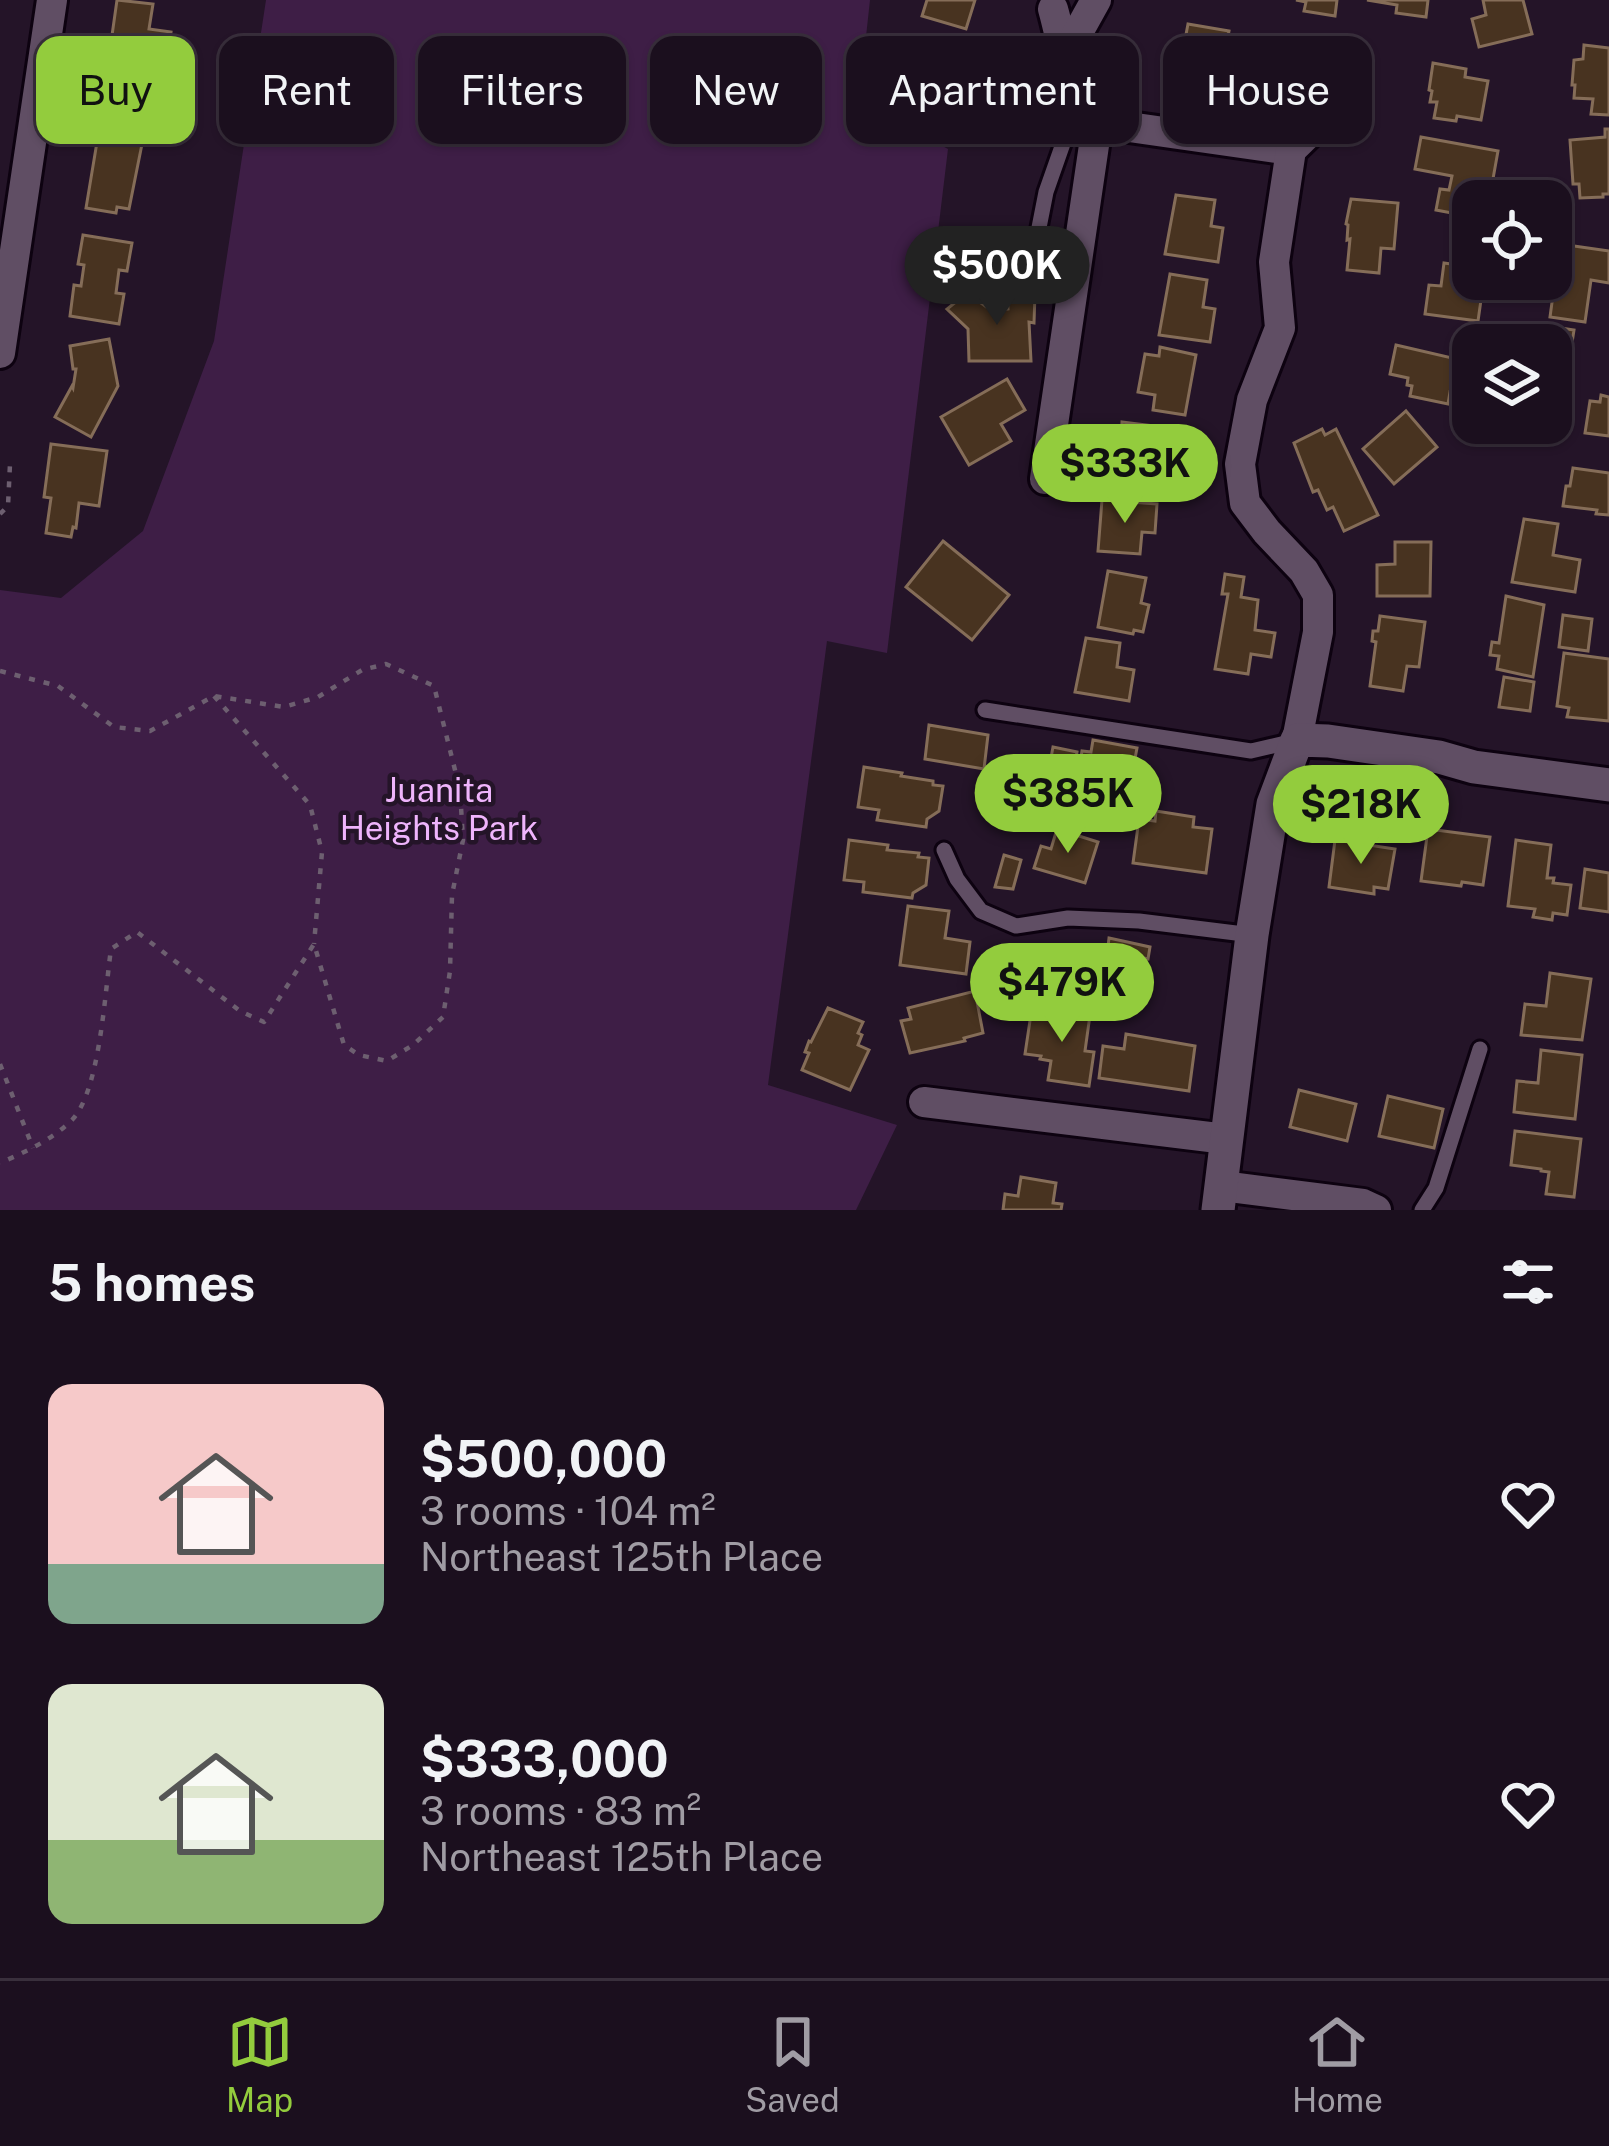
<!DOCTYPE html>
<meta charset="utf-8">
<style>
body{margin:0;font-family:"Public Sans",sans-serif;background:#241827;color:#f1f3f6;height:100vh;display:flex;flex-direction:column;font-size:45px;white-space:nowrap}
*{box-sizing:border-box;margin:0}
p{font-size:39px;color:#a09ca4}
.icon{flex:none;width:66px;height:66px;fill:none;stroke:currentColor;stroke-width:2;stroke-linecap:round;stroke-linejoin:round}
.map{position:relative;height:1210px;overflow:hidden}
.drawer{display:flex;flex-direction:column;background:#1b0f1e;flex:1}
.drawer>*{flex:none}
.guide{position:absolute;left:36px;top:36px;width:1539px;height:108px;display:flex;gap:24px}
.controls{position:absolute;left:1452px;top:180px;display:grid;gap:24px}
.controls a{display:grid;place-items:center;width:120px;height:120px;border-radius:24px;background:#1b0f1e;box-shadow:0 3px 9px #0004,0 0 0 3px #392f3c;font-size:60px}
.price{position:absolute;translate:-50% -102px;padding:0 27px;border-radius:42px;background:#93cc3d;color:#111;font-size:39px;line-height:78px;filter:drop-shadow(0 3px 6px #0008)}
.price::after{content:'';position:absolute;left:50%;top:72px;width:36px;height:27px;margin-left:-18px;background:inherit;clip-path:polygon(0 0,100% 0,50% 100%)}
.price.on{background:#222;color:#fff}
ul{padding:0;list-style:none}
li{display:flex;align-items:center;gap:36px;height:300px;padding:0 48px}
li span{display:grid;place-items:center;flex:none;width:336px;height:240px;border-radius:24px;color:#555}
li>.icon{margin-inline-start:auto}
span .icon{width:144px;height:144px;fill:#fffc;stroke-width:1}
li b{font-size:51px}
h2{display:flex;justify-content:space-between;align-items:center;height:144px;padding:0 48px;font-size:51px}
.pill{padding:0 42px;border-radius:24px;background:#1b0f1e;box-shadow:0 3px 9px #0004,0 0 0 3px #392f3c;font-size:42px;line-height:108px}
.pill.on{background:#93cc3d;color:#111}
.dock{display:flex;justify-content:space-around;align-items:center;height:168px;border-top:3px solid #392f3c;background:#1b0f1e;font-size:33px;color:#a09ca4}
.dock a{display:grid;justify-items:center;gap:6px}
.dock .on{color:#93cc3d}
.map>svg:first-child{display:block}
</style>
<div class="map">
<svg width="1609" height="1210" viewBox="0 0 1609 1210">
<rect width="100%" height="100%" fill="#241428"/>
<polygon fill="#3e1e46" points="266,0 870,0 863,64 886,116 948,149 887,653 827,641 768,1085 897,1125 856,1210 0,1210 0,590 61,598 143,531 214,341"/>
<g fill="#483320" stroke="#856d58" stroke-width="3">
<polygon points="117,0 153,4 149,29 171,32 167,61 157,60 154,79 147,78 143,105 103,99"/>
<polygon points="927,0 975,0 966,29 922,16"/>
<polygon points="1296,0 1337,0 1335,16 1304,11 1306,2"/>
<polygon points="1367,0 1428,0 1426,17 1396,13 1397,5"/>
<polygon points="1483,0 1523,0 1532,34 1479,47 1472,19 1486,15"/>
<polygon points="1188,24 1229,31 1226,47 1231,48 1230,58 1240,60 1234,92 1177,82"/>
<polygon points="1584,45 1609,48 1609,115 1591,114 1593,99 1574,98 1575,85 1572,85 1574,60 1583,59"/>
<polygon points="924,48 983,57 977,99 961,97 956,127 912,120"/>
<polygon points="1433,63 1466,69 1465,77 1488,81 1481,120 1457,116 1456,121 1434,118 1437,102 1430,102 1432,91 1429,90"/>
<polygon points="105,117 146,124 129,209 117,207 116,213 86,208 97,142 101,142"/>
<polygon points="1605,129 1609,129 1609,194 1603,194 1603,197 1580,198 1579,184 1573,184 1570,140 1605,137"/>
<polygon points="1421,137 1498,151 1489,201 1473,201 1473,217 1436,210 1440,189 1449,190 1452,176 1415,169"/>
<polygon points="1176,195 1215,200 1211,226 1223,228 1218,262 1165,254"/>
<polygon points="1351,199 1398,203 1394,249 1381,248 1379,273 1347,270 1350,239 1347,240 1348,225 1346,224"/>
<polygon points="83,235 132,243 127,271 119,270 116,293 124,294 119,324 70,316 74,285 81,286 84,265 78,264"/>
<polygon points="1560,244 1609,251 1609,283 1591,280 1585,322 1550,317"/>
<polygon points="1444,263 1473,267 1473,279 1484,279 1478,321 1425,314 1429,285 1441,286"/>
<polygon points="1170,274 1207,280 1203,307 1215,309 1210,342 1159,335"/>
<polygon points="967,293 992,311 1008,309 1007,293 1035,294 1034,323 1029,322 1031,361 969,361 968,329 947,309"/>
<polygon points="1534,324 1574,330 1569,362 1565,361 1555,429 1520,424 1551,423 1551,345 1531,345"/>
<polygon points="109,339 118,386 91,437 55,417 72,386 73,388 76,369 73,369 70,346"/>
<polygon points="1396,345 1461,360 1453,393 1450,392 1448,404 1410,396 1412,386 1407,385 1408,378 1390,374"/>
<polygon points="1160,347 1196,355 1185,415 1153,410 1155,395 1138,392 1145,354 1159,356"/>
<polygon points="1007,379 1025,410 1001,424 1011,441 969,465 941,417"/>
<polygon points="1601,395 1609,397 1609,436 1585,433 1590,401 1600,402"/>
<polygon points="1406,411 1437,447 1394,484 1363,449"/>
<polygon points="1122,422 1179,429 1175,463 1157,461 1153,486 1123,483 1119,478"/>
<polygon points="1322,429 1325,435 1336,429 1378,515 1344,531 1333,507 1327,510 1318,490 1313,492 1294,443"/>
<polygon points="51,444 107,451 99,506 79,503 76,528 73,527 71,537 46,533 51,498 44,497"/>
<polygon points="1573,468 1609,473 1609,515 1596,514 1597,510 1563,506 1566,486 1570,486"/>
<polygon points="1102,500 1157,504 1155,533 1142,532 1140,554 1098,551"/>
<polygon points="1524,519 1558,524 1553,555 1580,560 1575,592 1512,582"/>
<polygon points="943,541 1009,595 972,640 906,587"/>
<polygon points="1395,542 1431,542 1430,596 1377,596 1377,565 1395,564"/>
<polygon points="1108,571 1146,578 1141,603 1149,605 1143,632 1134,630 1133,634 1098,627"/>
<polygon points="1225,574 1244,577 1241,597 1258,600 1255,630 1275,633 1271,657 1251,654 1248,674 1215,669 1228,594 1222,594"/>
<polygon points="1506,596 1544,605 1533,677 1497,669 1499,656 1490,655 1492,642 1499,643"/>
<polygon points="1563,615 1592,619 1588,651 1559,647"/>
<polygon points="1380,616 1425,622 1419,667 1407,666 1403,691 1370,686 1376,642 1372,641 1373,631 1378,631"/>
<polygon points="1086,638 1120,643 1117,667 1134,670 1129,701 1075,692"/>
<polygon points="1564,653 1609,659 1609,721 1567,717 1569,708 1557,706"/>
<polygon points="1504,677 1534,682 1530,711 1499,707"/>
<polygon points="929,725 988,735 984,769 925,759"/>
<polygon points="1093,740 1137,748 1134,764 1119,761 1118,767 1143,772 1138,798 1076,786 1082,751 1091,752"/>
<polygon points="1053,747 1077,752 1072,783 1047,779"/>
<polygon points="864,767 902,773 901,776 933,781 933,785 943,786 939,811 927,819 926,827 877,820 879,810 858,807"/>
<polygon points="1156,811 1194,817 1193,827 1212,829 1206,873 1133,863 1139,819 1155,821"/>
<polygon points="1057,829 1098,842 1085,883 1034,868 1041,846 1051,849"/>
<polygon points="1428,829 1490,837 1483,885 1462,882 1461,886 1421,881"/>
<polygon points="849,840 888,845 887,850 919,853 918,857 929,858 926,885 913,893 912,898 863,892 864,882 844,880"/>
<polygon points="1335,840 1395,849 1388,889 1374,887 1374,894 1329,887"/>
<polygon points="1516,840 1551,845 1547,878 1554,878 1553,883 1571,885 1567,915 1553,913 1552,920 1533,917 1535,909 1508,906"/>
<polygon points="1004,855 1021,860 1013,889 995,887"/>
<polygon points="1585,869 1609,873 1609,912 1580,908"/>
<polygon points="908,906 949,911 945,938 970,942 966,974 900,965"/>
<polygon points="1109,938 1150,947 1148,959 1144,958 1139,997 1082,988 1086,960 1102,962 1103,954 1107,955"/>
<polygon points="1550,973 1591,979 1582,1040 1521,1035 1525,1004 1546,1006"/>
<polygon points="975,991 983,1033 964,1038 965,1041 910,1053 901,1021 911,1019 908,1008"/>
<polygon points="828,1008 863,1022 858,1033 862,1035 858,1045 869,1050 850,1090 802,1070 809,1053 805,1052 809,1041 811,1042"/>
<polygon points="1046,1009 1090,1015 1085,1051 1094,1052 1089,1086 1048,1080 1051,1061 1040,1059 1041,1056 1025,1054 1031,1014 1045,1016"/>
<polygon points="1126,1034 1195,1046 1189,1091 1099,1078 1103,1046 1124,1049"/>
<polygon points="1541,1050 1582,1055 1575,1119 1514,1112 1517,1081 1538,1083"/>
<polygon points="1299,1090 1356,1104 1347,1141 1290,1127"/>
<polygon points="1388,1096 1443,1109 1434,1148 1379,1136"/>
<polygon points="1515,1131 1581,1139 1574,1197 1546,1194 1549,1172 1541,1171 1541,1169 1511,1165"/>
<polygon points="1021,1177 1056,1183 1053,1203 1062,1204 1061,1210 1003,1210 1005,1194 1018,1196"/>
</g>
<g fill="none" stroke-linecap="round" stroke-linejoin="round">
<defs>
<g id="service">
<polyline points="989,276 1003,277 1027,263 1035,248 1046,192 1079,98"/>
<polyline points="985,710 1251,751 1294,741"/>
<polyline points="944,850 957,879 981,911 1016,926 1068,918 1139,921 1252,935"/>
<polyline points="1422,1210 1436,1188 1480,1049"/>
</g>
<g id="minor">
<path d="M1053 9C1066 55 1068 105 1115 125L1291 150"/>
<polyline points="1066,54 1096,0"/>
<polyline points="0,353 52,0"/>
<polyline points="1045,479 1098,118"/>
<polyline points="1297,740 1318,632 1318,595 1304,571 1267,532 1245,503 1240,464 1252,400 1280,328 1274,262 1291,150 1330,112"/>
<polyline points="924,1102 1226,1139"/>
<polyline points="1222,1186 1363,1204 1376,1210"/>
</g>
<polyline id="tertiary" points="1218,1210 1252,935 1273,804 1297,740 1328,741 1439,757 1474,767 1609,785"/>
</defs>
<use href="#service" stroke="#0d0210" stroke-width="21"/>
<use href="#minor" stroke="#0d0210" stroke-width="36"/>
<use href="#tertiary" stroke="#0d0210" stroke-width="39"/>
<g stroke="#6d5f70" stroke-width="4.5" stroke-dasharray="6 9" stroke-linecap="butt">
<polyline points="0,514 8,506 10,464"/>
<path d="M0 671 58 686 114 727 150 731 214 696 284 707 318 697 362 670 386 664 434 686 460 790 463 840 452 895 450 971 443 1017 413 1045 387 1061 359 1055 344 1045 314 944 264 1022 240 1011 137 932 111 949C105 991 100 1091 72 1120 52 1140 25 1152 0 1163"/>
<polyline points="214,696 310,805 322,852 314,944"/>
<polyline points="0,1064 33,1148"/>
</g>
<use href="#service" stroke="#604e64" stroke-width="15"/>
<use href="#minor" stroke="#604e64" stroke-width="30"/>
<use href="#tertiary" stroke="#604e64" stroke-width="33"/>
</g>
<g text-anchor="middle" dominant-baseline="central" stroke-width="9" stroke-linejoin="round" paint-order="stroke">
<g font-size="33" fill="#efb4fc" stroke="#241428">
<text x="439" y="790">Juanita<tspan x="439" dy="38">Heights Park</tspan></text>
</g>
</g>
</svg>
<div class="controls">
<a><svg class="icon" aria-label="locate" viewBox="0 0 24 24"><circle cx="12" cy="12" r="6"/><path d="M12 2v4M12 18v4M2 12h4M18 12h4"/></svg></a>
<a><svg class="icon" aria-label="layers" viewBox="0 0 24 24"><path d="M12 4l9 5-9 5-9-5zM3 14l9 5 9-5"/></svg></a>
</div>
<b class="price on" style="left:997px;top:328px">$500K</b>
<b class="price" style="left:1125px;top:526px">$333K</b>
<b class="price" style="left:1068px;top:856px">$385K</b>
<b class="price" style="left:1361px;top:867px">$218K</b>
<b class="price" style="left:1062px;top:1045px">$479K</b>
<div class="guide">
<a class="pill on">Buy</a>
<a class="pill">Rent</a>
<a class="pill">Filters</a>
<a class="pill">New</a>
<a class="pill">Apartment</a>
<a class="pill">House</a>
</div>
</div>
<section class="drawer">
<h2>5 homes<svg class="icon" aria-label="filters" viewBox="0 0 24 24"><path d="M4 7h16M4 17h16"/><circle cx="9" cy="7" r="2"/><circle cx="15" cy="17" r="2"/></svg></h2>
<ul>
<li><span style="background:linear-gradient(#f6c9c9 75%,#7fa58c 0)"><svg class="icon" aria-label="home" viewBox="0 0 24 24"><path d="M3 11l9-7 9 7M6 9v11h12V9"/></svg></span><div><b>$500,000</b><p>3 rooms · 104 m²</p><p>Northeast 125th Place</p></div><svg class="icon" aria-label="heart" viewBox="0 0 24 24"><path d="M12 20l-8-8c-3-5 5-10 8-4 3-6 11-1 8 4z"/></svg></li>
<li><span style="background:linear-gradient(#dfe7d0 65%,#8fb573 0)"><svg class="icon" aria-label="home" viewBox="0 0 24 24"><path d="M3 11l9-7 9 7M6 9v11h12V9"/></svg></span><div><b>$333,000</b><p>3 rooms · 83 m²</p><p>Northeast 125th Place</p></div><svg class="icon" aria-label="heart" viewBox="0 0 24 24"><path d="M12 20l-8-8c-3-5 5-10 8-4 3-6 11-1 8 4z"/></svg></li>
</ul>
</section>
<nav class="dock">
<a class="on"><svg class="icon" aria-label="map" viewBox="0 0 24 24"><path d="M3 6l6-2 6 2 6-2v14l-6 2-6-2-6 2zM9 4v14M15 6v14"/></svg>Map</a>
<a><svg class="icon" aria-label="saved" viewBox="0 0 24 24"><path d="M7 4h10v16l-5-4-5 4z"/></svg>Saved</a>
<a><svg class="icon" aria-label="home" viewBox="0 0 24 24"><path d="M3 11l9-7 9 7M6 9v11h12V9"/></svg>Home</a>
</nav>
